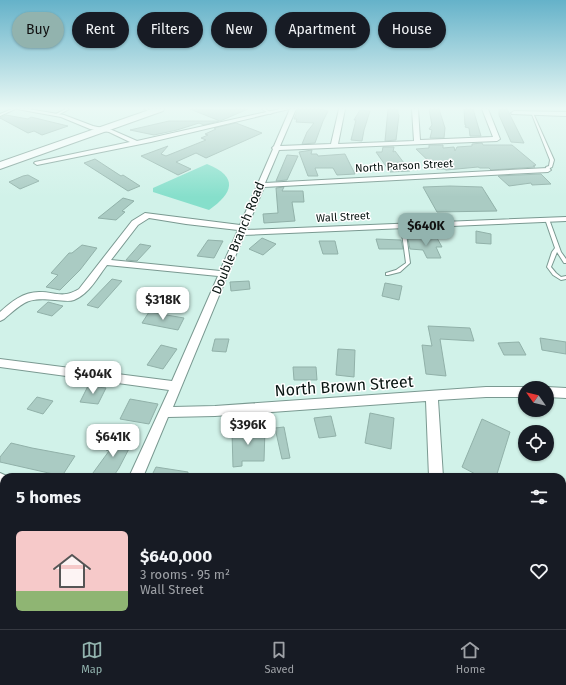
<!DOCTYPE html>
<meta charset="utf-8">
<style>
body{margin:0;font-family:"Fira Sans",sans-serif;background:#242831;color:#f1f3f6;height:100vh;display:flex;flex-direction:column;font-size:15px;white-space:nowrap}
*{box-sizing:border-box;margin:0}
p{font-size:13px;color:#9ea1a6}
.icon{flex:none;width:22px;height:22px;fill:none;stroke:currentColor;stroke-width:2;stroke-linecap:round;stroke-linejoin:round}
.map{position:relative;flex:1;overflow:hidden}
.panel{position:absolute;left:0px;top:473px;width:566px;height:156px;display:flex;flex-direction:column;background:#171b24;border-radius:12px 12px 0 0;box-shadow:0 1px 3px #0004}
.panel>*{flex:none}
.banner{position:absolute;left:12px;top:12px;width:542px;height:36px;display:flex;gap:8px}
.needle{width:26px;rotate:304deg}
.buttons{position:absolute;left:518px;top:381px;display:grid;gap:8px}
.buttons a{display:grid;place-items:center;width:36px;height:36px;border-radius:50%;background:#171b24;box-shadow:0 1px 3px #0004;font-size:20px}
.price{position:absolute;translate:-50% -34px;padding:0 9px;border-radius:8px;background:#fff;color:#222;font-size:13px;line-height:26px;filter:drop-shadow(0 1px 2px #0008)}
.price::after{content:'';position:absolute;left:50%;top:24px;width:12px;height:9px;margin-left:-6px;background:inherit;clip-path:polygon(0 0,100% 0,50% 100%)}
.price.selected{background:#92b3ae;color:#111}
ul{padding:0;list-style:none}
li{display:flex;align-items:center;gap:12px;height:100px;padding:0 16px}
li span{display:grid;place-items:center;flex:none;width:112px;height:80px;border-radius:6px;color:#555}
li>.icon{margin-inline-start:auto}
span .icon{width:48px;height:48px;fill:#fffc;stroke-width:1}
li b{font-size:17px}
h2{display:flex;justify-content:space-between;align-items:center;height:48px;padding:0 16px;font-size:17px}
.tag{padding:0 14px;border-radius:18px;background:#171b24;box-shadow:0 1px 3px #0004;font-size:14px;line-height:36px}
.tag.selected{background:#92b3ae;color:#111}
.dock{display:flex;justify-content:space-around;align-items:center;height:56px;border-top:1px solid #363941;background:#171b24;font-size:11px;color:#9ea1a6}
.dock a{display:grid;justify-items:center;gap:2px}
.dock .selected{color:#92b3ae}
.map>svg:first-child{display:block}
</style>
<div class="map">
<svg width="566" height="629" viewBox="0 0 566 629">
<rect width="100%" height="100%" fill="#d1f2e9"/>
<path fill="#86dfcb" d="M207 164C239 177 233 193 209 210L153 192V188Z"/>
<g fill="#aacbc3" stroke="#91b1a9">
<polygon points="190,109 217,110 248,109 220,121"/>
<polygon points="298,109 321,109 328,111 323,121 315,143 302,144 307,132 314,123 296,122 297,119 294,119"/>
<polygon points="388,109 398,109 398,114 399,115 396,140 385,141"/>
<polygon points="429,109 439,109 445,128 444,138 430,138 432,130 429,129 432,125"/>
<polygon points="464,109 472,109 472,110 473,109 481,136 470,136 469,128 465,127 466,125 465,125"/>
<polygon points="499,109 507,109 524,143 511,142 499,115"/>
<polygon points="360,110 370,111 364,130 362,141 351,140 356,120 354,120"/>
<polygon points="6,115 28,119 31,117 68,126 42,135 34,131 28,133 0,118"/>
<polygon points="169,121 219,121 204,125 199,123 177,130 154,135 130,130"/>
<polygon points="236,123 262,133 206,158 196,153 176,162 191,169 178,175 141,156 168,146 161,154 166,156 206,140 201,138 208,135 205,134 216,129 214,128"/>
<polygon points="482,143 483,145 512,145 536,165 533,166 535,167 491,170 489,168 480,168 478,167 446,170 444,169 437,169 416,149 429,148 429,145 443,145 443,148 454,147 455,151 457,147 472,146 472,144"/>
<polygon points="383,147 394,147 393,152 395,151 410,171 390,172 376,152 382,152"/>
<polygon points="312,150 311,154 317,154 318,156 345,154 355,174 337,175 333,168 315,168 318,176 308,176 299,152"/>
<polygon points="287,155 298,156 287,180 276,181"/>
<polygon points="95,159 121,176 123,175 140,186 128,191 84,163"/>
<polygon points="541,174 551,184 532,185 531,183 509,186 498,176"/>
<polygon points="28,175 39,181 20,189 9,182 23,176"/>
<polygon points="450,186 482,187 497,211 437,212 423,187"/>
<polygon points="284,187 282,191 303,191 304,202 292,202 295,221 264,223 263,214 278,213 276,188"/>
<polygon points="123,198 134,201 122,211 125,212 116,220 98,218"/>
<polygon points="476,231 491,234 491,244 476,243"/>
<polygon points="262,238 276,244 263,255 249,249"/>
<polygon points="437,238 442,247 436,247 441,258 427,258 423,250 410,249 408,239"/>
<polygon points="376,239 401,240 403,249 379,249"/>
<polygon points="208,240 223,241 214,258 197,256"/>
<polygon points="319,241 335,241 338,254 323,254"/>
<polygon points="140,244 151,246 137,261 126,260"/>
<polygon points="82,245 97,248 80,270 60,290 46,287 58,275 51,273 69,253 72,253"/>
<polygon points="112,279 122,281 98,308 87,305"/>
<polygon points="249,281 250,289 231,291 230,282"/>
<polygon points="385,283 402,286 399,300 382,296"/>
<polygon points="48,302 63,306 52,316 37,312"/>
<polygon points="149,312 184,318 178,330 142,323"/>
<polygon points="428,326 470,328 474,341 440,339 446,376 426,374 422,345 432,346"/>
<polygon points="540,338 566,342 566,354 542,350"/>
<polygon points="215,339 229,339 226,352 212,351"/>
<polygon points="519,342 526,355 504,355 498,343"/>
<polygon points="161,345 177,349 163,369 147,365"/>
<polygon points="338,349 355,350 354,377 336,375"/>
<polygon points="293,367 316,367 317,380 294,380"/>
<polygon points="88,386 106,388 98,404 80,402"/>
<polygon points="37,397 53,401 43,414 27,409"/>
<polygon points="130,399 158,404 149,424 120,419"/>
<polygon points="370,413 394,418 391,449 365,443"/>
<polygon points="331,416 336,436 319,438 314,418"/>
<polygon points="482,419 510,432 496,477 481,477 462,467"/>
<polygon points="284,427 290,458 282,459 275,428"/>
<polygon points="255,429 265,429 264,461 242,461 242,466 233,467 232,432"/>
<polygon points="114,437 133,441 119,468 113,477 90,477 109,451 106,450"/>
<polygon points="11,443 32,448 75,456 62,476 0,462 0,457"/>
<polygon points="156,467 188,472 188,477 151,477"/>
</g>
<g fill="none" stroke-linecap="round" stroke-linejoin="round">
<defs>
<g id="lane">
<polygon points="12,109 15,109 0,116 0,114"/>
<polygon points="66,109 69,109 56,116 54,115"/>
<polygon points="144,109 147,109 153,111 152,112"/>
<polygon points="262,109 265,109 272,113 270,114"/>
<polygon points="531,112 533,113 554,160 552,167 550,168 549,171 547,171 546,167 549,166 550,160"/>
<polygon points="546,218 548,218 549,219 561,252 566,259 566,263 564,263 557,252 551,267 556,273 561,277 566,276 566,279 561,280 553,275 547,267 552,252 555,248 545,219"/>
<polygon points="402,225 403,225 405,226 410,263 400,272 388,275 386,275 386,273 396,270 406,263 401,226"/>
</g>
<g id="street">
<polygon points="17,109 28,109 64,115 93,126 112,130 137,141 280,109 289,109 151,142 37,165 34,163 35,162 130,142 109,132 90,129 61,117"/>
<path d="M290 109H296L280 146 331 144 339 109H345L338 144 414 141 412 109H418L420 140 493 137 482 109H488L500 139 497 141 279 150 265 183 548 168 551 170 548 172 264 187 246 230 566 217V221L244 235 173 407 215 406 486 387H525L527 388H525V397H486L438 400 443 477H429L426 401 215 416 168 417 143 477H129L169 390 0 367V359L172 381 218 276 107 265C97 278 89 294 74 300 68 302 61 300 55 300 27 297 24 302 4 319L0 321V312C11 302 23 292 39 292 57 292 62 299 79 289L132 221 145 213 240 225 273 149 272 148 274 146ZM149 218 186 224 238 230 220 271 111 260 138 225Z"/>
<polygon points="514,111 566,112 566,116 512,114 511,113"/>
<polygon points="547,387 566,388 566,398 547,397 547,388 545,388"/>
<polygon points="0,473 9,477 4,477 4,488 0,487"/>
<polygon points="60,625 78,625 76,629 58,629"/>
<rect x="434" y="625" width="18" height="4"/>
</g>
<polygon id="primary" points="152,109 164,109 163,111 0,169 0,162"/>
</defs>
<use href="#lane" stroke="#7a9991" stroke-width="2"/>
<use href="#street" stroke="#7a9991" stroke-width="2"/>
<use href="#primary" stroke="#7a9991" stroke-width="2"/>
<use href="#lane" fill="#fff" fill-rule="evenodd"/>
<use href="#street" fill="#fff" fill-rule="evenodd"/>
<use href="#primary" fill="#fff" fill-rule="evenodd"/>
</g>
<linearGradient id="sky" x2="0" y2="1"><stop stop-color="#65b2c9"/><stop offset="0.55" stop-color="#eaf9f5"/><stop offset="1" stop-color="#eaf9f5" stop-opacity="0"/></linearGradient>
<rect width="566" height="197" fill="url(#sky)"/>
<g text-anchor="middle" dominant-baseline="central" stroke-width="3" stroke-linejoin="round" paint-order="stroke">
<g font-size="11" fill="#081411" stroke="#fff">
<text transform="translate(404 166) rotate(-3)">North Parson Street</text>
<text transform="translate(343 217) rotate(-3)">Wall Street</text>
</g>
<g font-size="13" fill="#081411" stroke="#fff">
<text transform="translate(238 238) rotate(-68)">Double Branch Road</text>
</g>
<g font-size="16" fill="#081411" stroke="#fff">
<text transform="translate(344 386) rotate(-4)">North Brown Street</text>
</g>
</g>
</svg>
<div class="buttons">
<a><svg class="needle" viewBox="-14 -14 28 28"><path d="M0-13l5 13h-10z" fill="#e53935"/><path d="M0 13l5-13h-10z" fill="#9ea1a6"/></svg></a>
<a><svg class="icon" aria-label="locate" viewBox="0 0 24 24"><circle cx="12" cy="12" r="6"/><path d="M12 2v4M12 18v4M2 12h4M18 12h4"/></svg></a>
</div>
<b class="price selected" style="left:426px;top:247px">$640K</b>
<b class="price" style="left:163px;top:321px">$318K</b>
<b class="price" style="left:93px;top:395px">$404K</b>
<b class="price" style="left:248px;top:446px">$396K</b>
<b class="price" style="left:113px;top:458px">$641K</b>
<div class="banner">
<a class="tag selected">Buy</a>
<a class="tag">Rent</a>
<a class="tag">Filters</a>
<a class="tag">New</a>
<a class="tag">Apartment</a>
<a class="tag">House</a>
</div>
<section class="panel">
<h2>5 homes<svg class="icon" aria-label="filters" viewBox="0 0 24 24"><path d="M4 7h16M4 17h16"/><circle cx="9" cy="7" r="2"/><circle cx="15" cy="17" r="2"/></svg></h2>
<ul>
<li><span style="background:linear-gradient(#f6c9c9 75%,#8fb573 0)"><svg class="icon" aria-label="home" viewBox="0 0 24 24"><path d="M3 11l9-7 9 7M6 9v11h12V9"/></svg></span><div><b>$640,000</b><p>3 rooms · 95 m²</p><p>Wall Street</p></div><svg class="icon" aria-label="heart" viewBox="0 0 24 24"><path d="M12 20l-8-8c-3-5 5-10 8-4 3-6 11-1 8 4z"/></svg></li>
</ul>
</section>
</div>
<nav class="dock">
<a class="selected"><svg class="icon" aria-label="map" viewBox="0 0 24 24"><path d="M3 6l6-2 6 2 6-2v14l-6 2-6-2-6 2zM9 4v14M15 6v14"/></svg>Map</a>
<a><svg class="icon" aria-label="saved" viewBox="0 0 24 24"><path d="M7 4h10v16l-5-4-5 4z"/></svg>Saved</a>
<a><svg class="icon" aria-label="home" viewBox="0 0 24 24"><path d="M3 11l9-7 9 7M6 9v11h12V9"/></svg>Home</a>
</nav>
